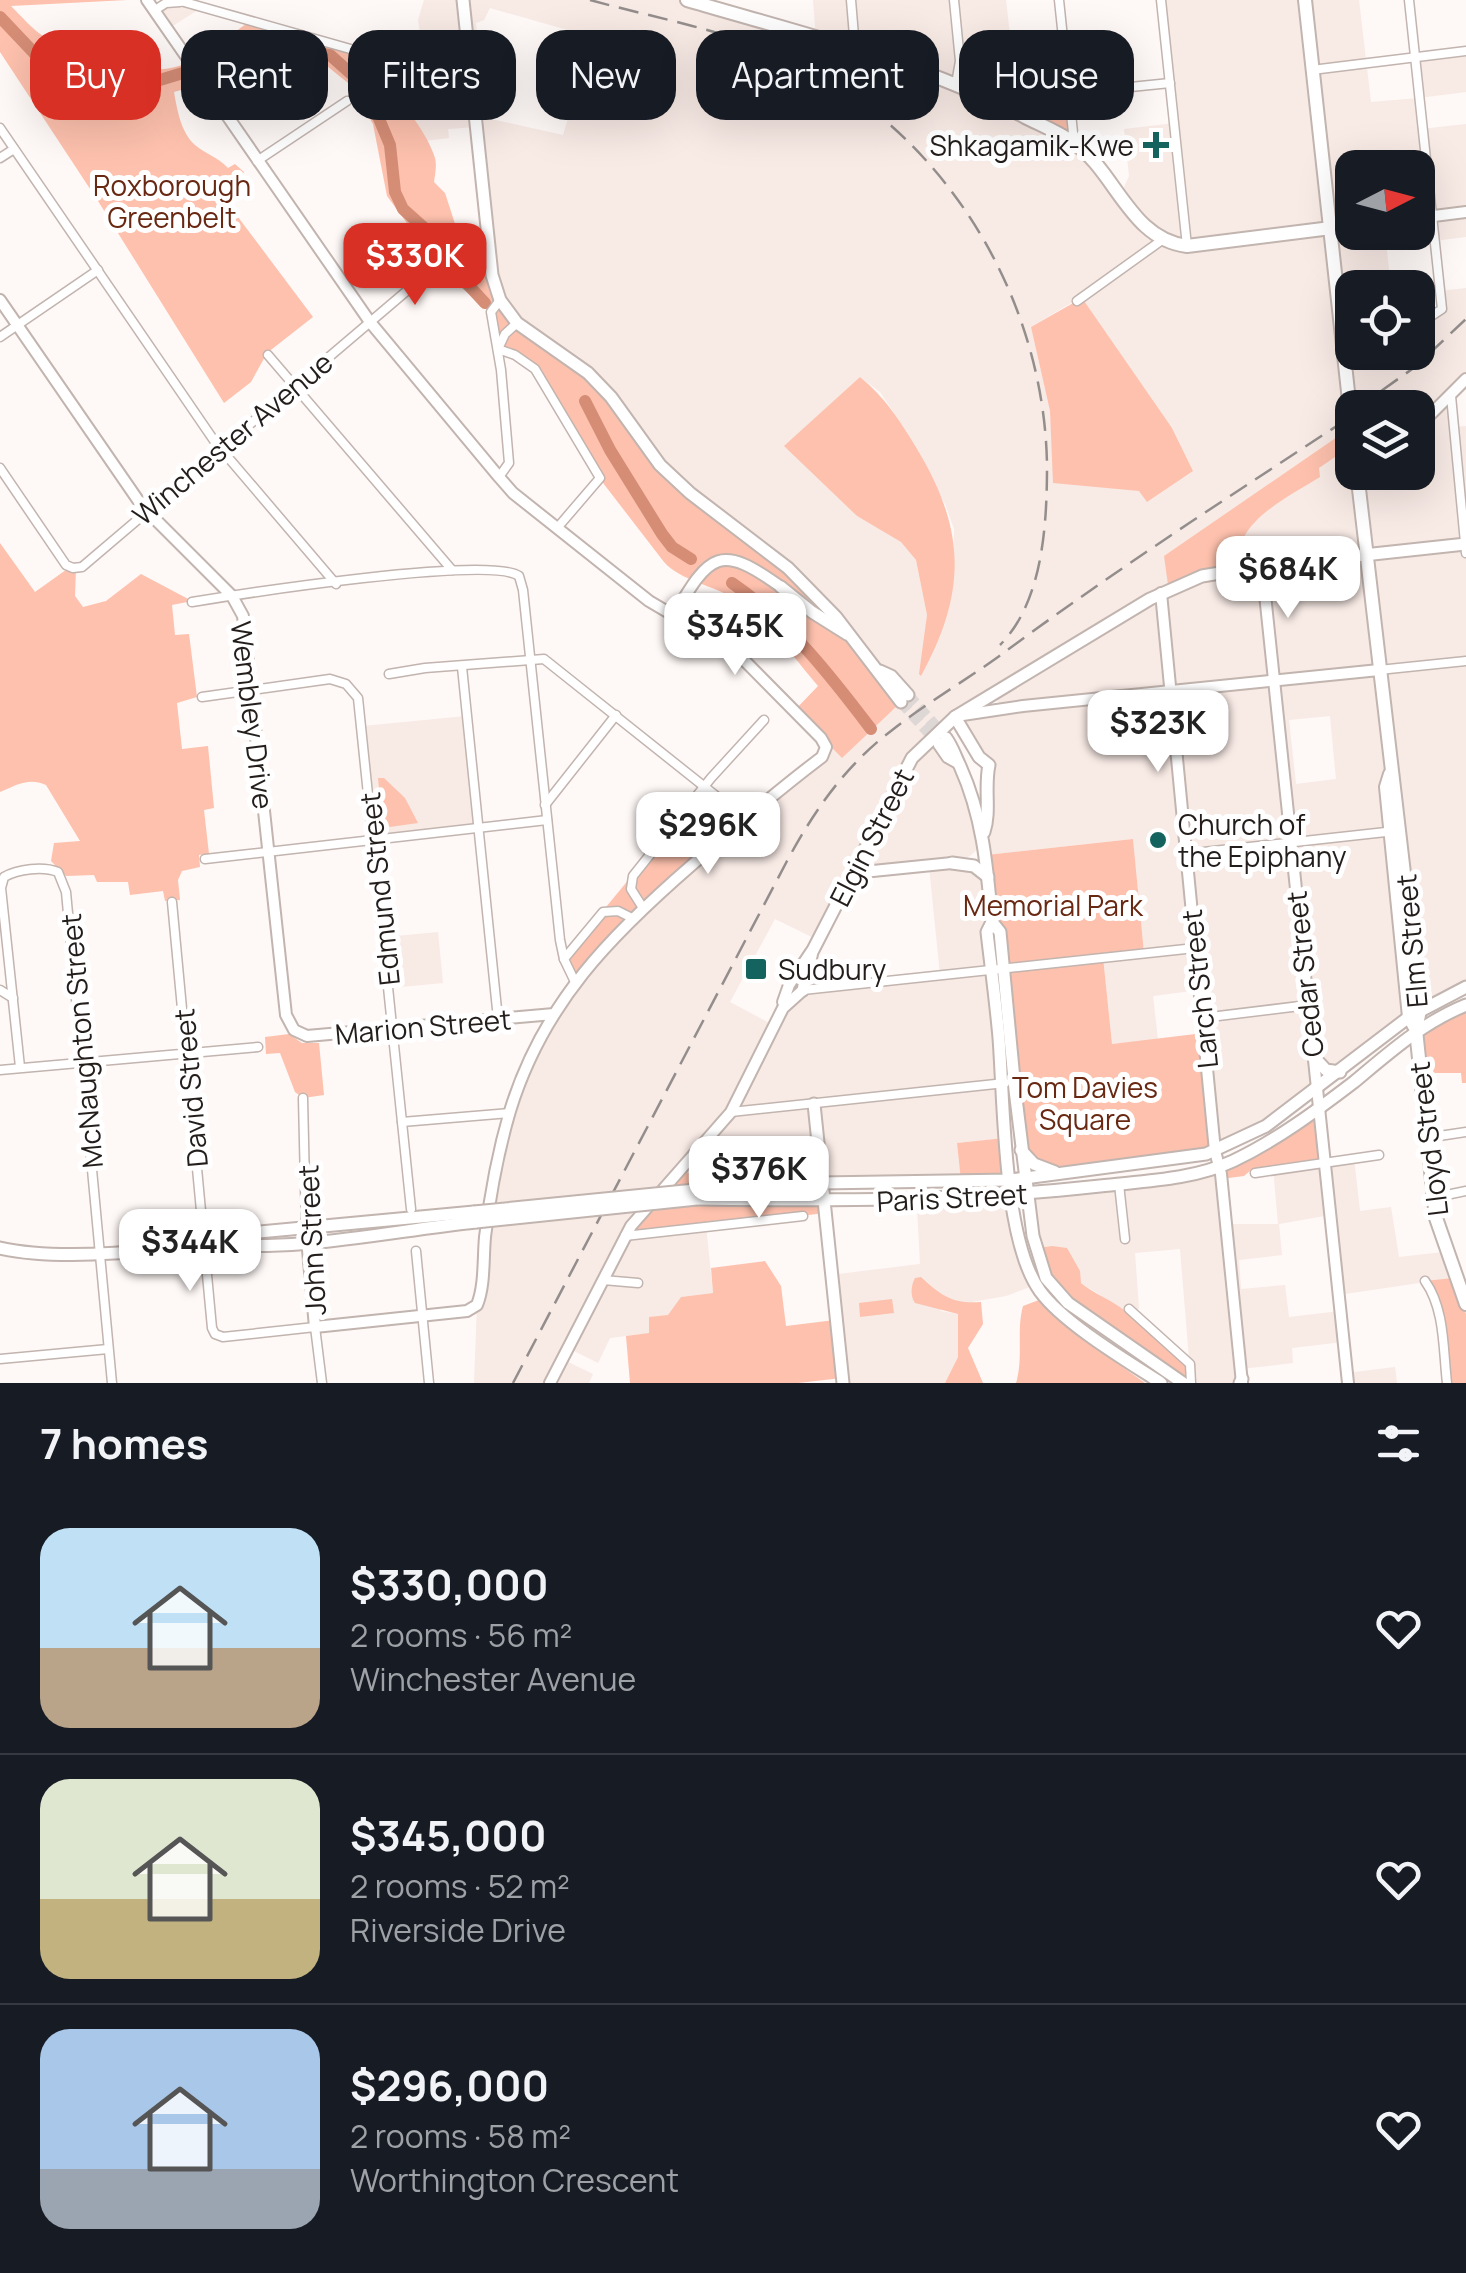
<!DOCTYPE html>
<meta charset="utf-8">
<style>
body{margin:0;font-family:Manrope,sans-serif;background:#20242c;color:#f1f3f6;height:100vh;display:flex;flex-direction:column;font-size:38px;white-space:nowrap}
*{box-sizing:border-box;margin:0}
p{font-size:32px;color:#9ea1a6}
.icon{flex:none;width:55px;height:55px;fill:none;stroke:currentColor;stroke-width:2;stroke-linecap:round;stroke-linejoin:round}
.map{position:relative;height:1383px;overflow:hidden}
.panel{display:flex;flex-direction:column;background:#171b24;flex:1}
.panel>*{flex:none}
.hud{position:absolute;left:30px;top:30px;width:1408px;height:90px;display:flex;gap:20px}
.needle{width:65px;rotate:84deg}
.buttons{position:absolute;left:1335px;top:150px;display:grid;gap:20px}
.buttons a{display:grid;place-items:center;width:100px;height:100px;border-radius:20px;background:#171b24;box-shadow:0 10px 40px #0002;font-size:50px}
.price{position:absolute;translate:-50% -85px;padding:0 22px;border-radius:20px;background:#fff;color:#222;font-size:32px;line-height:65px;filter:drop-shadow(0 2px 5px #0008)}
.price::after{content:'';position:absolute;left:50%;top:60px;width:30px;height:22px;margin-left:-15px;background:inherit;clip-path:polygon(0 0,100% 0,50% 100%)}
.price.current{background:#d93025;color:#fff}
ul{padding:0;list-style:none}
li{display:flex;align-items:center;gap:30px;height:250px;padding:0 40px}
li+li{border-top:2px solid #363941}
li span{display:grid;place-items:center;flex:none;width:280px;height:200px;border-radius:30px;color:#555}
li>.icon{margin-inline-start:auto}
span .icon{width:120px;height:120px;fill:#fffc;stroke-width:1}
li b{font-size:42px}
h2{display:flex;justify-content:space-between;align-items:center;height:120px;padding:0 40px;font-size:42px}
.pill{padding:0 35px;border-radius:30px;background:#171b24;box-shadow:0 10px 40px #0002;font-size:35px;line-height:90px}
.pill.current{background:#d93025;color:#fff}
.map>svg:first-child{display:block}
</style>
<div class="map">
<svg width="1466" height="1383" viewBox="0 0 1466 1383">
<rect width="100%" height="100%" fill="#fef8f6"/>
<g fill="#f8eae5" fill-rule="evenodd">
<path d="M424 0H685L816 38 813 0H1006L1016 86 1027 98 1008 108 1073 143 1120 196 1129 176 1124 129 1175 123 1162 0H1359L1371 102 1418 98 1421 129 1466 124V237L1434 241 1431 216 1418 217V168H1352V232L1385 233 1390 278 1347 284 1352 330 1342 332 1350 408 1345 353 1418 352V326L1442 310 1440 291 1466 288V376L1449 395 1454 439 1455 427 1466 426V986L1421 1008 1397 784 1390 775 1386 787 1409 1017 1339 1071 1326 1069 1314 1058 1317 1089 1266 1126 1216 1151 1199 990 1153 996 1158 1040 1112 1044 1103 957 1144 952 1133 839 986 855 984 843 970 856 952 864 974 867 988 878 993 922 987 932 1004 1138 957 1143 961 1181 820 1183 818 1161 675 1174 628 1238 706 1226 713 1293 681 1297 668 1316 649 1317 650 1333 610 1338 598 1363 574 1351 568 1362 593 1374 589 1383H474L477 1305 496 1170 525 1071 562 1001 597 954 644 908 833 748 843 757 907 693 892 676 880 671 836 616 788 567 690 493 661 465 612 397 588 372 510 315 500 300 492 275 477 127 448 129 449 138 425 141 402 104 394 85 391 62 433 68 471 63 467 35 421 40 418 20ZM490 8 592 37 563 135 487 118 476 23 484 20ZM1314 69 1331 229 1206 245 1330 227ZM1081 297 1172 428 1193 471 1147 502 1140 491 1054 482 1050 411 1031 327ZM860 377 880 392 906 431 946 506 954 529 953 587 931 657 921 676 927 615 916 560 901 542 857 516 785 446ZM1352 408H1418V472H1352ZM1015 678 991 694 1005 709 956 717 979 756 990 766 986 778 989 822 983 835 963 773 932 737 954 716ZM1330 716 1336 779 1296 784 1289 720ZM929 866 940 975 803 991 789 1000 775 1026 730 1002 775 919 818 940 853 874Z"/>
<polygon points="170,3 201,8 168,29 155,10"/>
<polygon points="1466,52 1466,92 1419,98 1416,58"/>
<polygon points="466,716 477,827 375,838 363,726"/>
<polygon points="438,932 443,983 390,988 385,937"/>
<polygon points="1354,1158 1360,1211 1391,1207 1399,1257 1443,1252 1453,1278 1338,1295 1330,1215 1279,1224 1282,1255 1239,1260 1241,1289 1285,1285 1289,1317 1340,1311 1343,1342 1292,1348 1293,1363 1241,1369 1239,1383 1191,1383 1180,1249 1135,1253 1139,1309 1124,1310 1081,1283 1063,1250 1052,1246 1037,1248 1027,1195 1219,1167 1226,1224 1278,1224 1273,1168"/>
<polygon points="987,1203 997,1205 1010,1213 1035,1285 1006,1296 960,1304 945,1299 922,1277 941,1311 958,1314 958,1357 945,1383 843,1383 830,1275 920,1264 917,1207"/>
<polygon points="1395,1367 1397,1383 1348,1383 1347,1373"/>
</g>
<g fill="#fdc1ad">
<path d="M0 0H127L11 6C22 17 33 30 46 38 83 60 140 79 182 65 206 57 228 36 249 22L391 62C392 102 424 122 435 158 437 165 435 175 434 182L445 193 457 230 487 227 492 275 510 315 578 363 651 453 813 592 898 705 842 758 795 710 818 686C793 657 768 620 735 599 713 585 681 581 664 562L600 479 535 369 497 349 491 313 443 272 387 196 373 124 348 83 322 62C280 63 244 61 208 86L206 83 174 92C177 109 181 133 195 145 205 154 218 157 228 168L235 164 244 172 234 189 232 209 313 317 267 353 251 382 224 403 98 201 0 52Z"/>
<polygon points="1069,94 1074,142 1007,108 1019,101"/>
<polygon points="1082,298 1172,428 1193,471 1147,502 1139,491 1053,483 1050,411 1031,327"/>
<path d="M860 377C885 397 901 422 917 449 966 530 967 592 921 676L919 674 927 615 916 560 901 542 857 516 784 446Z"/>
<path d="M1340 435 1338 455 1319 468 1320 477C1287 498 1236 520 1237 565L1198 571 1168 585 1164 556Z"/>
<path d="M0 543 35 592 70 567 76 568 75 596 83 607 106 601 141 574 192 601 172 605 175 635 189 634 197 697 177 703 182 749 208 746 214 808 204 810 209 854 199 855 200 867 182 871 178 880 180 900 165 901 163 891 130 895 128 882H97L94 875 66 876 51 861 54 843 80 841 46 785C29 777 16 785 0 792Z"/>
<polygon points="378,778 384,778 405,798 418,823 390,827 382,820"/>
<polygon points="705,787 745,819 644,908 576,982 564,958"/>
<polygon points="1133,839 1144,953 1103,957 1112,1044 1204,1033 1216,1151 1059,1172 1029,1160 993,922 986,855"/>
<polygon points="1466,1006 1466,1083 1462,1083 1461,1073 1420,1073 1416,1030"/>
<polygon points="289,1034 302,1043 319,1043 324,1095 303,1098 295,1092 280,1053 266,1054 265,1037"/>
<polygon points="1318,1109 1324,1162 1251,1170 1244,1176 1221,1179 1219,1167"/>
<polygon points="1004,1138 1010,1179 961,1181 957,1143"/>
<polygon points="818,1161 820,1183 664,1187 675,1174"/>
<polygon points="703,1203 824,1206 824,1213 627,1239 649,1209"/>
<path d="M1052 1246 1067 1248 1080 1271 1081 1283C1094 1294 1110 1299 1124 1310H1130L1191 1364V1383L1056 1292 1037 1248Z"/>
<polygon points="765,1261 781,1286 786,1326 835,1320 842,1378 798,1383 630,1383 626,1336 649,1333 649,1317 668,1315 681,1297 713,1293 711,1268"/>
<path d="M921 1277C942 1296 952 1304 981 1302L983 1324 968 1348 983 1383H945L958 1357V1314L915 1303C910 1296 911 1285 915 1278Z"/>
<polygon points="1453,1278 1466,1314 1466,1383 1446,1383 1439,1313 1425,1281"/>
<polygon points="892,1299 894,1313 860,1317 859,1303"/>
<path d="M1039 1300 1093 1346 1145 1383H1016C1024 1358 1016 1331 1023 1306Z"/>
</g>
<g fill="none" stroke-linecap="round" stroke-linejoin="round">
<g stroke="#d58d76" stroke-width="12">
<polyline points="0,17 36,55 109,80 150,83 209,65 239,61 304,51 330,55 357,79 369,95 390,145 395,192 403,209 431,234 448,263 485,303"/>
<polyline points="585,401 610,450 662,534 672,547 691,559"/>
<path d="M732 583C788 621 830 675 871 729"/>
</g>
<g stroke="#ddd7d5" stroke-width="11" stroke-dasharray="11 5.5" stroke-linecap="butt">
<polyline points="908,695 946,738"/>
<polyline points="901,702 938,743"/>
</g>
<defs>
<g id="minor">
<polyline points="177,0 407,65 433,68 470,63"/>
<polyline points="851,0 855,48"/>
<polyline points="954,0 960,61 956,84"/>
<polyline points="1059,0 1074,142"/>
<polyline points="1161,0 1187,246"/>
<polyline points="1409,0 1442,309 1418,325"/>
<polyline points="155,10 166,3 180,2"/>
<polyline points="1312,70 1466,51"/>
<polyline points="1007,107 1032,97 1170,83"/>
<polyline points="0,128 215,442 336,584"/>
<polyline points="0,158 14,149"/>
<polyline points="257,161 347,101"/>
<polyline points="1077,301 1162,240"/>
<polyline points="0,337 98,270"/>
<polyline points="498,349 515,355 535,369 600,478 558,527"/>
<polyline points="498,349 505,334 517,323"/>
<polyline points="268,355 452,570"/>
<polyline points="1451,396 1466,553"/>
<polyline points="0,468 66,565 73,568 82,567 436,266"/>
<polyline points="499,477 509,463 501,370 491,312 500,300"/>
<path d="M192 602C241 594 490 555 519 576L523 590 560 940 564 959 575 982"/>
<polyline points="462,667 498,1019"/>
<polyline points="1379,670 1466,661"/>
<polyline points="389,674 425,668 544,659 745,819"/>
<polyline points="202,697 330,679 346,684 358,698 411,1209"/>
<polyline points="545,805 616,715"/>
<polyline points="1185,854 1395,831"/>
<polyline points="205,859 547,820"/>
<polyline points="172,902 212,1328 215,1334 223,1337 315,1327 322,1383"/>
<polyline points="643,908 631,889 633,876 711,778 764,720"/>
<polyline points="564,959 603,912 618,911 632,918"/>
<polyline points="0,990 13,998"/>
<polyline points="803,990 1195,948"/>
<polyline points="1202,1018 1308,1005"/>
<path d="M20 1067 1 888 4 877C18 869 43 866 58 872L66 892 112 1383"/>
<polyline points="0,1070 258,1047"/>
<polyline points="303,1098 306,1228"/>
<polyline points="731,1112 1005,1083"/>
<polyline points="402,1122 510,1113"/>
<polyline points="1426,1138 1466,1132"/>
<polyline points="1255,1173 1379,1155"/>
<polyline points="1119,1184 1125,1239"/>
<polyline points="1432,1198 1466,1191"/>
<polyline points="625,1236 803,1216"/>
<polyline points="416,1251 429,1383"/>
<polyline points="603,1280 638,1283"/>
<path d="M1425 1281C1445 1309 1443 1349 1447 1383"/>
<polyline points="1129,1309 1190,1364 1191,1383"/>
<polyline points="0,1359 108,1349"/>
</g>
<g id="tertiary">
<path d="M147 0 370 322 499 477 513 493 649 601 737 653 821 738 826 747 822 757C777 791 735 827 693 864 611 935 543 1003 510 1111 498 1152 490 1195 485 1237 483 1259 485 1285 477 1305L467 1311 315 1327 307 1239"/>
<polyline points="1418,218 1466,212"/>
<polyline points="1331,228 1352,226"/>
<polyline points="0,300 142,506 232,596 243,616 286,1015 294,1030 307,1036 554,1014"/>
<polyline points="1418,427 1466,379"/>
<polyline points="1262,566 1348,1383"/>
<polyline points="1161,593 1215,1151 1221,1174 1242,1383"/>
<path d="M674 615C710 553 720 543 781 587"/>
<polyline points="956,716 1023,706 1379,670"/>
<polyline points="853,873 952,863"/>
<polyline points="783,1002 789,985 811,952"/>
<polyline points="550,1383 631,1226 731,1112 783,1008 803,990"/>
</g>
<g id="secondary">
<polyline points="463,0 492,275 500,300 517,323 588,373 611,397 660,465 690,493 788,568 836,617 901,702"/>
<polyline points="781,587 812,612 847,634"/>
<polyline points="880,671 891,676 908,695"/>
<path d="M955 717 979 757 989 765C984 788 991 811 984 832"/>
<path d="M946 738C953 748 955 756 960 766 983 817 987 867 992 922L987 932C991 967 996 1003 999 1038 1004 1103 1003 1240 1040 1291 1063 1323 1127 1361 1161 1383"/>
<polyline points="939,744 948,757 957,762"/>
<polyline points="952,863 974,866 988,877"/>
<polyline points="992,922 1000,932 1015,1090 1033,1236 1046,1278 1068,1303 1183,1383"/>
<polyline points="803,990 812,952 912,758 955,717 1150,599 1202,576 1262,566 1466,544"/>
<polyline points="1313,1056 1326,1070 1340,1072"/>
<polyline points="814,1104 843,1383"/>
<polyline points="1021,1150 1034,1164 1055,1172"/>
<polyline points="695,1190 820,1183 1010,1180 1206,1154 1266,1126 1409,1017 1466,987"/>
<path d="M697 1199C833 1201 964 1201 1100 1186 1144 1181 1192 1180 1233 1161 1277 1140 1316 1111 1354 1082 1390 1052 1422 1023 1466 1005"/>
<path d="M208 1243C296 1253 389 1231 476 1222"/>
<path d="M0 1248C58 1261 171 1253 228 1235L474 1212"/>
<polyline points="1240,1383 1242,1379"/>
</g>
<g id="primary">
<path d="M687 0C802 34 919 61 1025 117 1041 125 1058 132 1073 142 1116 172 1130 239 1187 246L1331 228"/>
<polyline points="1305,0 1352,428"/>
<polyline points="1357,472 1420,1010 1416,1030 1436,1218 1466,1304"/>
<polyline points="1390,774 1386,787 1409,1017 1416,1030"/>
</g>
</defs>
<use href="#minor" stroke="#c2b4af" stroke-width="11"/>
<use href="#tertiary" stroke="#c2b4af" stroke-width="14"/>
<use href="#secondary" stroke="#c2b4af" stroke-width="15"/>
<use href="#primary" stroke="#c2b4af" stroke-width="16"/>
<use href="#minor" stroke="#fff" stroke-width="8"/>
<use href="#tertiary" stroke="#fff" stroke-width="10"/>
<use href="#secondary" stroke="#fff" stroke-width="11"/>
<use href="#primary" stroke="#fff" stroke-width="12"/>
<g stroke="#938e8c" stroke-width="2.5" stroke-dasharray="20 10" stroke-linecap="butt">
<path d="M590 0C659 19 735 32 800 64 949 138 1045 302 1047 466 1047 524 1043 602 1000 645"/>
<polyline points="1357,408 1415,367 1466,319"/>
<path d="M513 1383 787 861C814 811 845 766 891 731 925 704 963 682 998 657 1112 572 1233 494 1352 416"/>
</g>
<defs>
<g id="secondary-bridge">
<polyline points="474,1212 695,1190"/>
<polyline points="476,1222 697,1199"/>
</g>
</defs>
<use href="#secondary-bridge" stroke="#c2b4af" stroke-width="15" stroke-linecap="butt"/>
<use href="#secondary-bridge" stroke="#fff" stroke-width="11"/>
</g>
<g fill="#15635e" stroke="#fff" stroke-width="4">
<path d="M1151 130h10v10h10v10h-10v10h-10v-10h-10v-10h10z"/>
<circle cx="1158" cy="840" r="10"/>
<rect x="744" y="957" width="24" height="24" rx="5"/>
</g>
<g text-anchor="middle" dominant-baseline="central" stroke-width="10" stroke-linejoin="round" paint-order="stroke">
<g font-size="28" fill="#231e1c" stroke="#fff" text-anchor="start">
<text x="1134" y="145" text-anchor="end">Shkagamik-Kwe</text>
<text x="1178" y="824">Church of<tspan x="1178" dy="32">the Epiphany</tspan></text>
<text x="778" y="969">Sudbury</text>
</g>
<g font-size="28" fill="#682812" stroke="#fff">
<text x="172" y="185">Roxborough<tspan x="172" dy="32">Greenbelt</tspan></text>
<text x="1053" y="905">Memorial Park</text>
<text x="1085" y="1087">Tom Davies<tspan x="1085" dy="32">Square</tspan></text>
</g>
<g font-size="28" fill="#231e1c" stroke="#fff">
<text transform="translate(232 438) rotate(-40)">Winchester Avenue</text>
<text transform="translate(253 715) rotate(83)">Wembley Drive</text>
<text transform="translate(871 837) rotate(-63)">Elgin Street</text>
<text transform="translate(379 889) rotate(-96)">Edmund Street</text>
<text transform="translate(1411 941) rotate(-95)">Elm Street</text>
<text transform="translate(1304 974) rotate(-96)">Cedar Street</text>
<text transform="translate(1199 989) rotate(-96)">Larch Street</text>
<text transform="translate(423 1026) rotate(-5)">Marion Street</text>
<text transform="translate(81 1041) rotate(-95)">McNaughton Street</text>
<text transform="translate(190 1088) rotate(-95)">David Street</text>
<text transform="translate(1428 1139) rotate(-97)">Lloyd Street</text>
<text transform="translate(952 1197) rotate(-3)">Paris Street</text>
<text transform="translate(311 1240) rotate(-93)">John Street</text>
</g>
</g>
</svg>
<div class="buttons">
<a><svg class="needle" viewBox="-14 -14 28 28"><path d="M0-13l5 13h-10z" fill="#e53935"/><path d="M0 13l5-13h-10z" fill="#9ea1a6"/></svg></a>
<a><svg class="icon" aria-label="locate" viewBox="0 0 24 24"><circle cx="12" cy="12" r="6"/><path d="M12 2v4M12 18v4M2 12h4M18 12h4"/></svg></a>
<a><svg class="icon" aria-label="layers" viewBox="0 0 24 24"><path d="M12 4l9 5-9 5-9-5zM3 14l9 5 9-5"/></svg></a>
</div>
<b class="price current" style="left:415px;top:308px">$330K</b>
<b class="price" style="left:1288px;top:621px">$684K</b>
<b class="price" style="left:735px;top:678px">$345K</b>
<b class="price" style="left:1158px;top:775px">$323K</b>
<b class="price" style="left:708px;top:877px">$296K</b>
<b class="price" style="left:759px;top:1221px">$376K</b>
<b class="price" style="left:190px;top:1294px">$344K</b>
<div class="hud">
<a class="pill current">Buy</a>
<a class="pill">Rent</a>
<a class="pill">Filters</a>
<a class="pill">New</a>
<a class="pill">Apartment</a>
<a class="pill">House</a>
</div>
</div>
<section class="panel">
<h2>7 homes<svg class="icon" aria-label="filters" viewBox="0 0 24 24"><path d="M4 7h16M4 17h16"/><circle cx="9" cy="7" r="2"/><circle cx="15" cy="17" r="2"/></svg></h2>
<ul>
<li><span style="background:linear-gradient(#bfe0f5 60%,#b9a48a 0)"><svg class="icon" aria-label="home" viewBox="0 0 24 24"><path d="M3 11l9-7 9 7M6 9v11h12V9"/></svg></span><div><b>$330,000</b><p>2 rooms · 56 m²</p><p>Winchester Avenue</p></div><svg class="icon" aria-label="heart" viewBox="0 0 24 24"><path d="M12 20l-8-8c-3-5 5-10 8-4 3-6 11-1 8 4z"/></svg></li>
<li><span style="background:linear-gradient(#dfe7d0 60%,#c2b280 0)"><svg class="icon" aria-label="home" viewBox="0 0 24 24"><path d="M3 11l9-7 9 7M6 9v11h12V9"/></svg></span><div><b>$345,000</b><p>2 rooms · 52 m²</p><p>Riverside Drive</p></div><svg class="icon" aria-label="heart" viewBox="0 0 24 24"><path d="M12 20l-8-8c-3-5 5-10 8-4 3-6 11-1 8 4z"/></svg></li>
<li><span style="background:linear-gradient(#a9c7e8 70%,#9aa5b1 0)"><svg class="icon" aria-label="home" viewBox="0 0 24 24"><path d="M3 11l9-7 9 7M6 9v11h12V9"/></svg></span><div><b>$296,000</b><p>2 rooms · 58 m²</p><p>Worthington Crescent</p></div><svg class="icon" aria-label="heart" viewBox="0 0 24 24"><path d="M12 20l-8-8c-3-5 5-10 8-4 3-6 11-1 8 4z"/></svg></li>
</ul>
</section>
